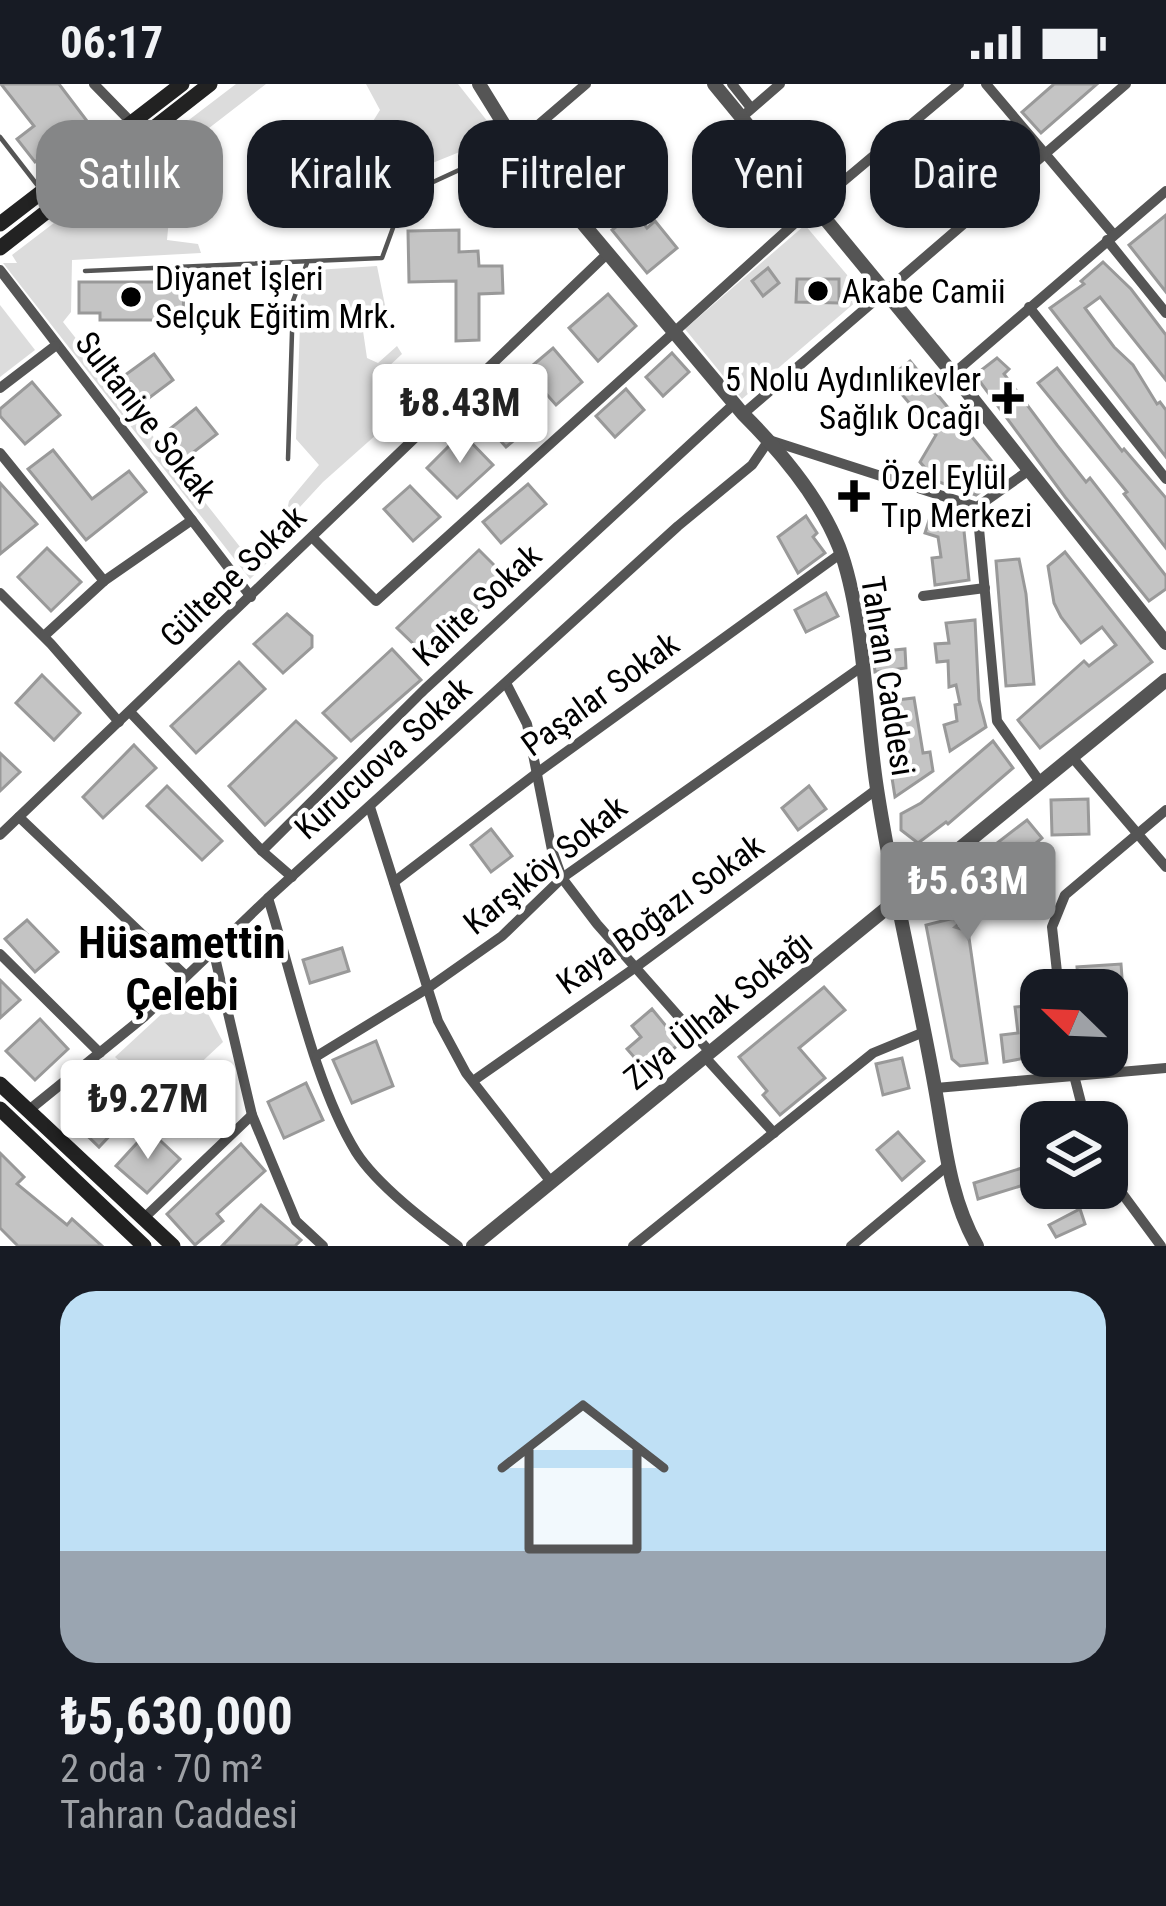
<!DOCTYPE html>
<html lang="tr">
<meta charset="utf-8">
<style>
body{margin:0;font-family:"Roboto Condensed",sans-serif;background:#20242c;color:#f1f3f6;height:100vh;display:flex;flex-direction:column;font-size:45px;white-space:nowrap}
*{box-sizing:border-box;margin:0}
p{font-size:39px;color:#9ea1a6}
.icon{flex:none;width:66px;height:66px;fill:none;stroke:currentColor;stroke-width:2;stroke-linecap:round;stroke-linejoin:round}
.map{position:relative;height:1162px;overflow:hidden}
.side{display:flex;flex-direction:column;background:#171b24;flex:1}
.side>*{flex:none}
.top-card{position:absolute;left:36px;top:36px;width:1095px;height:108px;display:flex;gap:24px}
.needle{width:78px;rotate:293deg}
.fabs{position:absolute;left:1020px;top:885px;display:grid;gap:24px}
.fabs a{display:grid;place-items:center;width:108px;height:108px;border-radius:24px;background:#171b24;box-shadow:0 3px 9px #0004;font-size:60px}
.price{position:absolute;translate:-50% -102px;padding:0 27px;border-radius:12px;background:#fff;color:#222;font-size:39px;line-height:78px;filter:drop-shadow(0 3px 6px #0008)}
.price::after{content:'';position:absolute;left:50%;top:72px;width:36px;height:27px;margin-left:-18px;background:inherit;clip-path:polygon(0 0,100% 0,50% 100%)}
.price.selected{background:#858687;color:#fff}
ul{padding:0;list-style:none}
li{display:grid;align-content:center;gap:24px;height:636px;padding:0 60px}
li span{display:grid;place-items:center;height:372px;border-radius:36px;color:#555}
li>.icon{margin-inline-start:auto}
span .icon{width:216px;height:216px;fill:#fffc;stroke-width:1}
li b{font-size:51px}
.chip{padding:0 42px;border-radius:36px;background:#171b24;box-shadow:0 3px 9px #0004;font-size:42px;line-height:108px}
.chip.selected{background:#858687;color:#fff}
.status{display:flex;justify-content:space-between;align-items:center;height:84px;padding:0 60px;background:#171b24;direction:ltr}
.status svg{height:33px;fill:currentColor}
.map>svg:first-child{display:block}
</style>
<div class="status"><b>06:17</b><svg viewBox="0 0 49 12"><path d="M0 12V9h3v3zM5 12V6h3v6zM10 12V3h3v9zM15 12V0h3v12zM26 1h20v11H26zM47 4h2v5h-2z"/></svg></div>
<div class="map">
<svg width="1166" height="1162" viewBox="0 0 1166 1162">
<rect width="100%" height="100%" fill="#fff"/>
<g fill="#dcdcdc">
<polygon points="236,0 266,0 169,75 173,91 167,156 198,160 201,169 72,176 71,228 63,238 248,473 283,446 289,417 319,381 296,355 301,212 316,186 377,182 388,236 362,240 367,274 378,279 397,262 402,270 387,284 392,292 407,281 431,302 323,398 299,424 294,453 250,495 3,179 17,179 12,171"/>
<polygon points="366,0 458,0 499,52 398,93 352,71 380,26"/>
<polygon points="805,141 864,211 742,315 685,245"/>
<polygon points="0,221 35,266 0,293"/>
<polygon points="193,901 223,958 162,1015 115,973"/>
</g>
<g fill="#c4c4c4" stroke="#999" stroke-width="3">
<polygon points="1,0 59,0 87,37 35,78 17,55 34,42"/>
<polygon points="1054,0 1097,0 1041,49 1022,28"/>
<polygon points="616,49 628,62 611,74 638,109 643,105 651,115 635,128 647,144 655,137 677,164 647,189 612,146 621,139 606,120 597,127 570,86"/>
<polygon points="1166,131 1166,208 1129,161"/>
<polygon points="459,146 459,168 478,167 479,182 502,182 503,209 479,210 479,256 456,257 456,197 409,198 408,147"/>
<polygon points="1103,178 1131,205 1166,251 1166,296 1100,213 1085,224 1114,263 1133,281 1157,320 1160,318 1166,326 1166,373 1050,224 1084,200 1081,197"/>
<polygon points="768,184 779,199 763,212 752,197"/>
<polygon points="797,195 839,195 839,219 796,218"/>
<polygon points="79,198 184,198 183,236 100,236 100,229 79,229"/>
<polygon points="608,210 636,242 598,277 569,244"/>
<polygon points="553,264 582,298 556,321 526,287"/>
<polygon points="672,269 689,288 663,312 646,293"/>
<polygon points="154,270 173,296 141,320 121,294"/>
<polygon points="997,274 1009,285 1004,290 1057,361 1086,398 1090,394 1166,492 1166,505 1149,517 1065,413 975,291"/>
<polygon points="910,277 1003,391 976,411 936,397 920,378 936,351 900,308 885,297"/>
<polygon points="1057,284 1122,367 1124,365 1166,414 1166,464 1124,410 1127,408 1038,299"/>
<polygon points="32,298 60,331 25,360 0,332 0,325"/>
<polygon points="510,305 540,335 506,363 479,333"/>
<polygon points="626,305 644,326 615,353 596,332"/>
<polygon points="196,324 217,350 186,374 166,348"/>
<polygon points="462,349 493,381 457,414 427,384"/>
<polygon points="53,366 92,415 129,387 146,408 86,456 28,385"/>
<polygon points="0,399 37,440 0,470"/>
<polygon points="528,400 546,420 501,459 483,438"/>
<polygon points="410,402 440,433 413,457 384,425"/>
<polygon points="933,424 963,437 969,496 935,501 932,474 941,473 938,453 925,449"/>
<polygon points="806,432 817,449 813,453 825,469 798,489 778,453"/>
<polygon points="47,464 81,498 51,527 18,493"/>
<polygon points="479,466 509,496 429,575 397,544"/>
<polygon points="1065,468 1152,578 1040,664 1018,636 1084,577 1089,582 1116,561 1102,543 1081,559 1061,533 1054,519 1048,482"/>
<polygon points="1019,475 1026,510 1034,600 1006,602 996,477"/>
<polygon points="826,509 838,532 806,548 795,526"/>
<polygon points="287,530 312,552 312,563 283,589 254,560"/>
<polygon points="975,536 979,616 986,643 950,667 944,641 957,637 955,621 960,620 956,601 949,603 948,577 937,578 935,560 949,559 946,539"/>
<polygon points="392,565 421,596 351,657 323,629"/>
<polygon points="905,565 906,584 875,588 873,568"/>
<polygon points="239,578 265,605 196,669 171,642"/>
<polygon points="42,591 80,629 54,656 16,619"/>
<polygon points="914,614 923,669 930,668 933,687 895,713 880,618"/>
<polygon points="296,637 336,674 265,741 229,702"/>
<polygon points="993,657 1013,684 948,740 946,738 918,759 901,746 901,730 921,719"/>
<polygon points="134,661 156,684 103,734 83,713"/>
<polygon points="0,669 20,688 0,707"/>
<polygon points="167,702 222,757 202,776 147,722"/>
<polygon points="809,702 826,725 798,746 782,724"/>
<polygon points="1088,715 1089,750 1052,751 1051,716"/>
<polygon points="1027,736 1042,754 966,819 972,828 955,843 968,847 987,979 960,982 952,975 926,841 962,832 930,822 935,807"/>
<polygon points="491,745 512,772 491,788 471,761"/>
<polygon points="27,836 58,868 35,888 5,855"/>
<polygon points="342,864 349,887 310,899 303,876"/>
<polygon points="1121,880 1124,921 1107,922 1107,906 1079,906 1077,883"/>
<polygon points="0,896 20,916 0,934"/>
<polygon points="824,903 845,926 799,964 825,994 780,1031 763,1011 767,1007 739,973"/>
<polygon points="1036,921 1041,971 1004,978 1001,951 1018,949 1015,923"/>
<polygon points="652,925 680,959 647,988 627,965 641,953 632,942"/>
<polygon points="40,935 68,965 35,996 6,967"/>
<polygon points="376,957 393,1002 352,1019 333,976"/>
<polygon points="902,974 909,1004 883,1011 876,980"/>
<polygon points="201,989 231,1018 198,1052 169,1022"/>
<polygon points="101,997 133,1027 99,1063 67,1032"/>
<polygon points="306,999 323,1036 284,1054 268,1018"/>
<polygon points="149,1046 180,1075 147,1109 116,1082"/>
<polygon points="898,1048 924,1077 902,1096 877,1066"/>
<polygon points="241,1060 265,1087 217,1130 223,1137 195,1161 167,1130"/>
<polygon points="0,1069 24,1093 17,1100 67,1141 72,1135 102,1162 18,1162 0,1144"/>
<polygon points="1022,1084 1027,1100 978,1115 974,1099"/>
<polygon points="261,1121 301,1156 295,1162 222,1162"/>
<polygon points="1080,1125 1085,1140 1056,1153 1049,1141"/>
</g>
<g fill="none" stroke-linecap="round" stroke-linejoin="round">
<g stroke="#555" stroke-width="4.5">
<polyline points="0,53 52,120"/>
<polyline points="85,187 382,174 405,111 511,62"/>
<polyline points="288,375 293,217 307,179"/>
</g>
<g stroke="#555" stroke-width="10">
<polyline points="94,0 132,39"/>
<polyline points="732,0 751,24"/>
<polyline points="986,0 1114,151"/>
<polyline points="742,33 780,0"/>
<polyline points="516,60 586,0"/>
<polyline points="1107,156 1166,229"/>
<polyline points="0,186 251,513"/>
<polyline points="1029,223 1166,395"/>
<polyline points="953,290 1166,107"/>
<polyline points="0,304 55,262"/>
<polyline points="743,330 1126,0"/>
<polyline points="0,369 104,497"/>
<polyline points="977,423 1028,387"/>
<polyline points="313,454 376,517 815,121 959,0"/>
<polyline points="0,509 51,560 119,638"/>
<polyline points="923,512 985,504"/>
<polyline points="44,552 104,497 192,436"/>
<polyline points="506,599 527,640 552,766 562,794 597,840 710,968"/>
<polyline points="130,628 262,767 292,793"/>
<polyline points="1072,673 1166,783"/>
<polyline points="370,723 438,937 466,989 551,1098"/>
<polyline points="19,733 186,892"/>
<polyline points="0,751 606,171"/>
<polyline points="262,767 425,605 734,320"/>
<polyline points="394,798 537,689 840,470"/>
<path d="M268 814C292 890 315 1002 356 1068 377 1101 426 1138 458 1162"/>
<polyline points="213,865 252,1031 296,1137 323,1162"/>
<polyline points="0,870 100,969"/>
<polyline points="1059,906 1052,843 1065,811 1166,726"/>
<polyline points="317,972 428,904 502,852 562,794 860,584"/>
<polyline points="704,972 774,1049"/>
<polyline points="1069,972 1086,1038"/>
<polyline points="473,997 636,883 877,705"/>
<polyline points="936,1004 1166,984"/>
<polyline points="29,1026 145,932 268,814 678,442 752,381 769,356 977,423 997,637 1040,698"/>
<polyline points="1107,1089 1161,1162"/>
<polyline points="144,1134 252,1031"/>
<polyline points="633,1162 873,969 924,948"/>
<polyline points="851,1162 947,1082"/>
</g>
<g stroke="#555" stroke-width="14">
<path d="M479 0 516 60 743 330C779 366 820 415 839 463 863 526 866 629 876 698 891 801 917 902 935 1004 945 1059 949 1112 977 1162"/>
<polyline points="714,0 953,290 1166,559"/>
<polyline points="473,1162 1166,596"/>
</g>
<g stroke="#222" stroke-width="15">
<polyline points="0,140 182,0"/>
<polyline points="0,164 210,0"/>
<polyline points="0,1000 173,1162"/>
<polyline points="0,1025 144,1162"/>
</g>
</g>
<g fill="#000" stroke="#fff" stroke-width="4.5">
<circle cx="818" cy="207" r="12"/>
<circle cx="131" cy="213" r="12"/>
<path d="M1002 296h12v12h12v12h-12v12h-12v-12h-12v-12h12z"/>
<path d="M848 394h12v12h12v12h-12v12h-12v-12h-12v-12h12z"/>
</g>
<g text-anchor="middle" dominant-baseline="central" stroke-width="9" stroke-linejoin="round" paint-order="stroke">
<g font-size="33" fill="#000" stroke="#fff" text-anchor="start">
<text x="155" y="194">Diyanet İşleri<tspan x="155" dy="38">Selçuk Eğitim Mrk.</tspan></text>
<text x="842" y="207">Akabe Camii</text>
<text x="981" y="295" text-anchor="end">5 Nolu Aydınlıkevler<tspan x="981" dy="38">Sağlık Ocağı</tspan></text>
<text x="881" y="393">Özel Eylül<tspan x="881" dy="38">Tıp Merkezi</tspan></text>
</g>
<g font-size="33" fill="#000" stroke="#fff">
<text transform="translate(146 333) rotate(52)">Sultaniye Sokak</text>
<text transform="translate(233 492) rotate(-44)">Gültepe Sokak</text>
<text transform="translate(477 521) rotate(-43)">Kalite Sokak</text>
<text transform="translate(888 592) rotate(81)">Tahran Caddesi</text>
<text transform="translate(600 610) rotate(-36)">Paşalar Sokak</text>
<text transform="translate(383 674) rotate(-42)">Kurucuova Sokak</text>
<text transform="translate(545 781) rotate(-39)">Karşıköy Sokak</text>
<text transform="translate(660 830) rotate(-36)">Kaya Boğazı Sokak</text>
<text transform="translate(718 926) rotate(-39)">Ziya Ülhak Sokağı</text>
</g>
<g font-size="45" font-weight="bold" fill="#000" stroke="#fff">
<text x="182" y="858">Hüsamettin<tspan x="182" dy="52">Çelebi</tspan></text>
</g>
</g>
</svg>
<div class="fabs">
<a><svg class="needle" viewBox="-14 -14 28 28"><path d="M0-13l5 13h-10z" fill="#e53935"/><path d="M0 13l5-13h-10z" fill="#9ea1a6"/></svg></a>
<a><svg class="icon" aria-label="layers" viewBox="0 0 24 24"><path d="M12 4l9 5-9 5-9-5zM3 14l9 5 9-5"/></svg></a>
</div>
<b class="price" style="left:460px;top:382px">₺8.43M</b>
<b class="price selected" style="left:968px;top:860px">₺5.63M</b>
<b class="price" style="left:148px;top:1078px">₺9.27M</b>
<div class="top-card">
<a class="chip selected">Satılık</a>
<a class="chip">Kiralık</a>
<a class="chip">Filtreler</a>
<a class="chip">Yeni</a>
<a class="chip">Daire</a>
</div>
</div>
<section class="side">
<ul>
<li><span style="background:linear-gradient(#bfe0f5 70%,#9aa5b1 0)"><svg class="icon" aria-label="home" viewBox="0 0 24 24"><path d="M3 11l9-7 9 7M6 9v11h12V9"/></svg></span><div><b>₺5,630,000</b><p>2 oda · 70 m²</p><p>Tahran Caddesi</p></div></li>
</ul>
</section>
